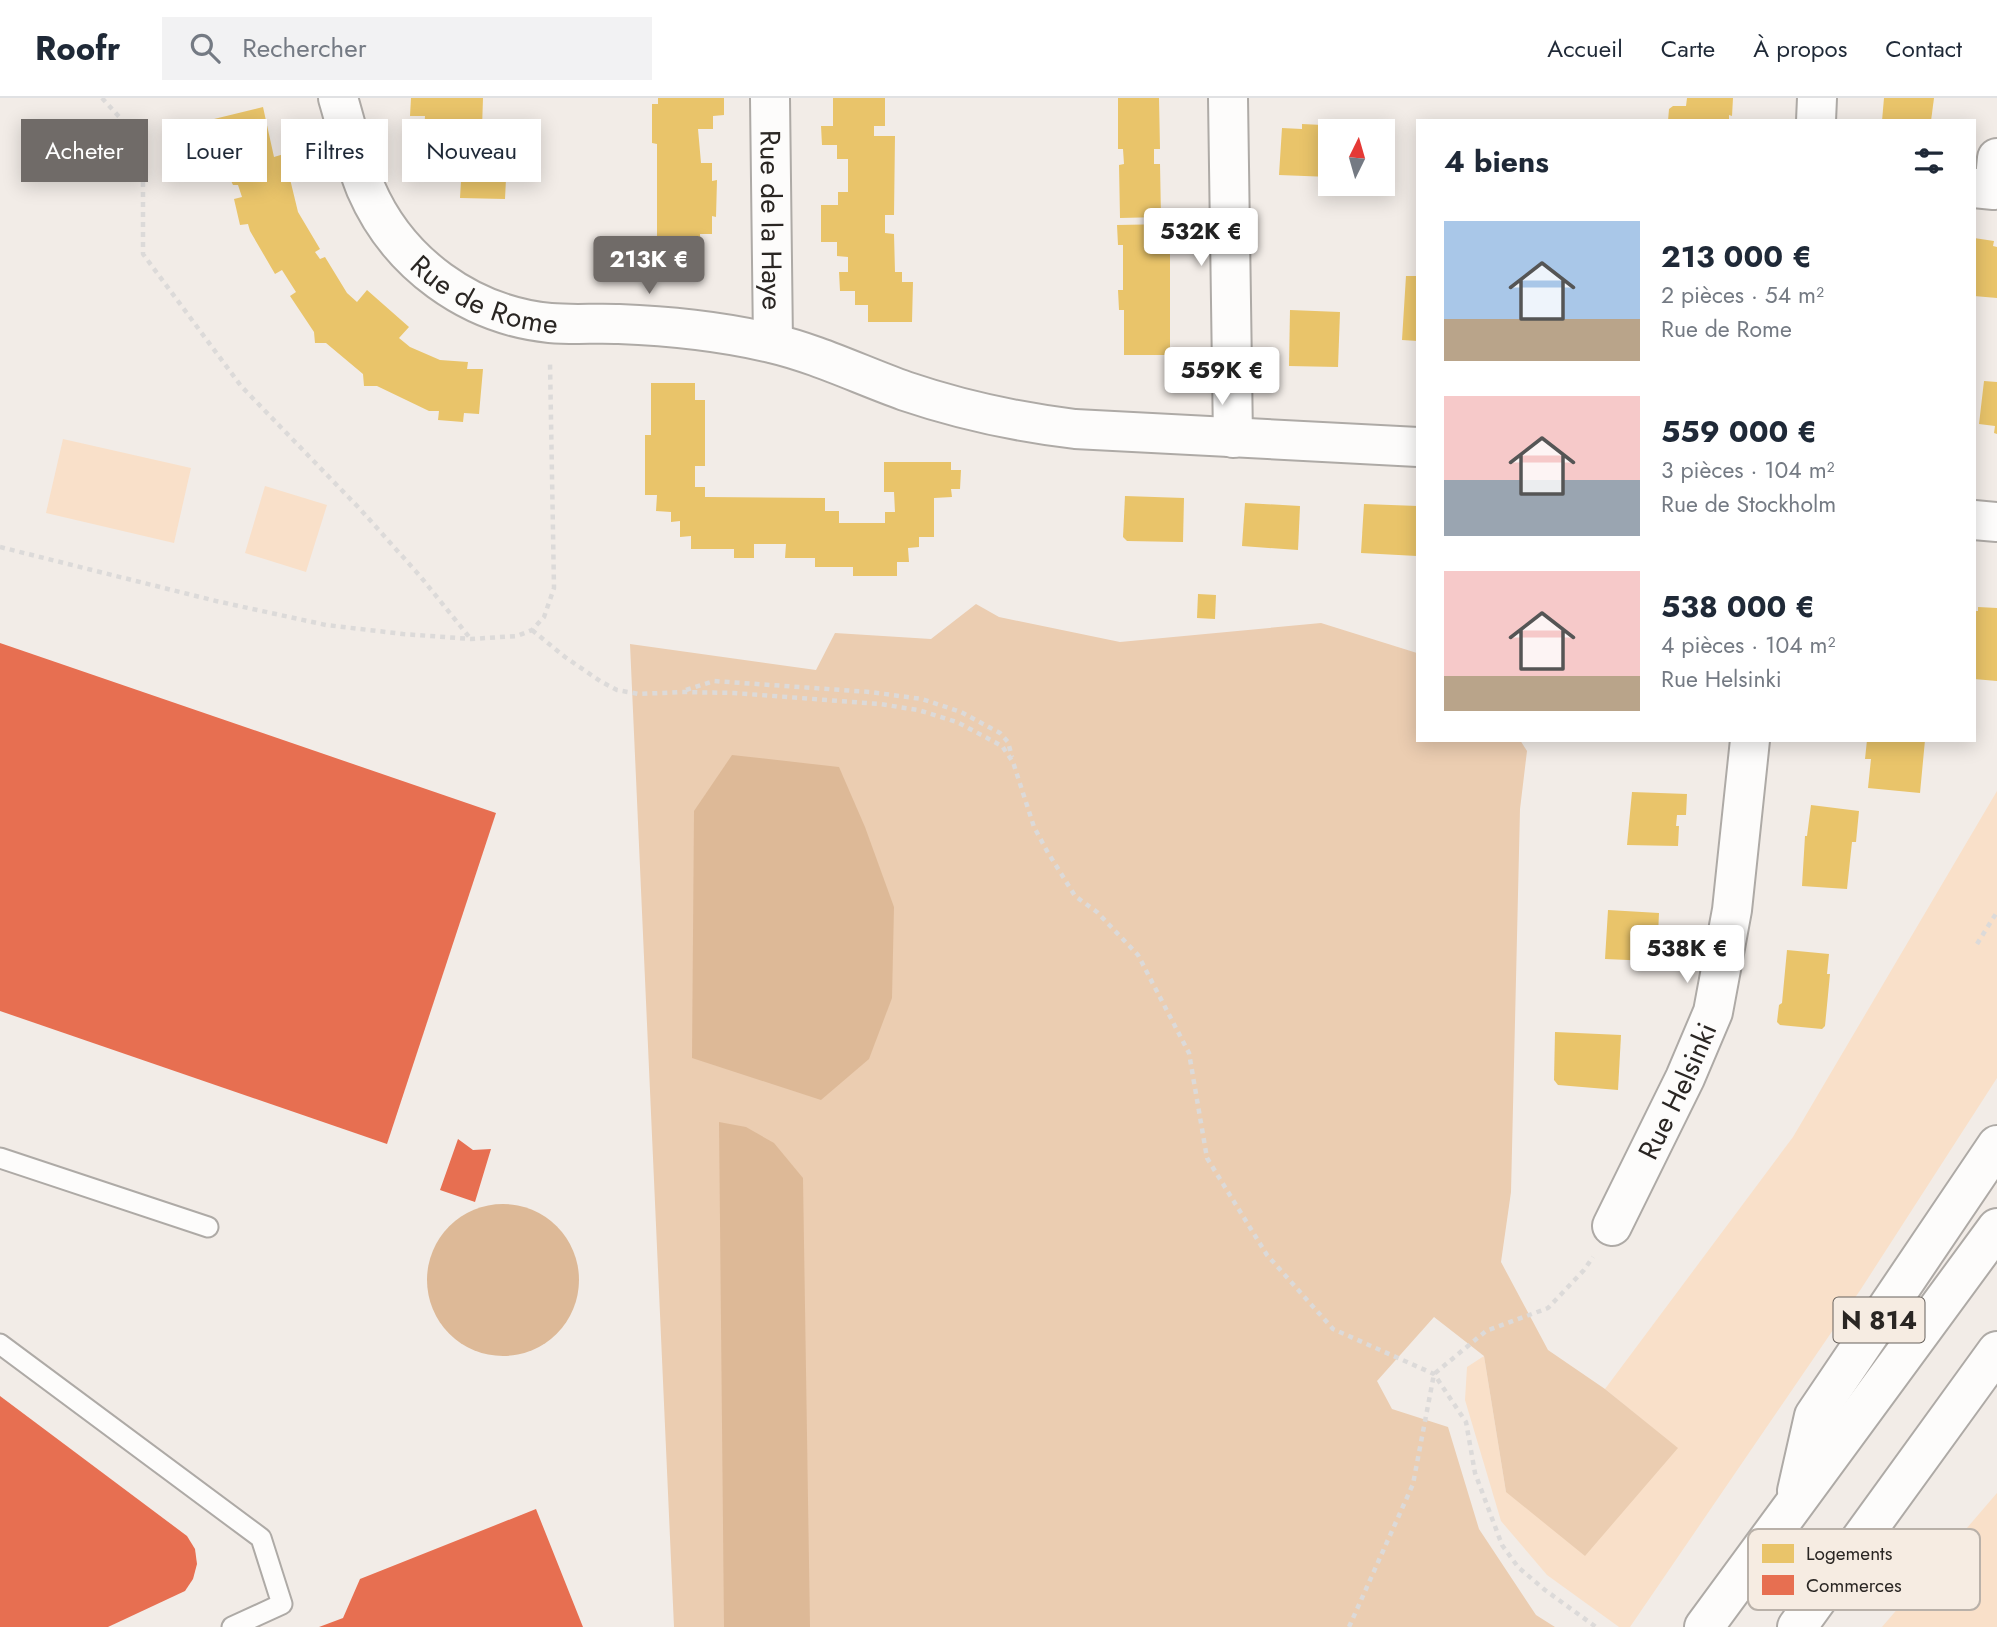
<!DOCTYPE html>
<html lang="fr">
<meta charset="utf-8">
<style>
body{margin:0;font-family:Jost,sans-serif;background:#f2f2f3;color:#1f2937;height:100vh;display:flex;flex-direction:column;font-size:26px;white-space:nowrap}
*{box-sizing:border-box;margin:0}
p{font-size:23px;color:#747a83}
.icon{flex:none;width:38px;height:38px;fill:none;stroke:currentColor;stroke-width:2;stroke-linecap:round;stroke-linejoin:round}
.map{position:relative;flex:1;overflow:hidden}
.details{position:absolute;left:1416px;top:21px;width:560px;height:623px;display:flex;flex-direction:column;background:#fff;border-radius:0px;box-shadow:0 4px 18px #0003}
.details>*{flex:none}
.hud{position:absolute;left:21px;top:21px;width:665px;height:63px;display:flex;gap:14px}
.needle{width:46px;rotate:5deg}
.controls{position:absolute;left:1318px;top:21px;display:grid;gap:14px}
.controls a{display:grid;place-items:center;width:77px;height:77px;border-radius:0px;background:#fff;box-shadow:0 4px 18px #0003;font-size:35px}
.price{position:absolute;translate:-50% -60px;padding:0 16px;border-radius:7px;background:#fff;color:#222;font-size:23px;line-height:46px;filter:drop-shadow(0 2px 4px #0008)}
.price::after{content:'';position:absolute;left:50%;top:42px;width:21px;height:16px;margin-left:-10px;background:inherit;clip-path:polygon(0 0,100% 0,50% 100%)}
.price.active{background:#706b68;color:#fff}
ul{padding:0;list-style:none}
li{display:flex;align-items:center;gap:21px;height:175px;padding:0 28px}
li span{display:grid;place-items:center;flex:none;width:196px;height:140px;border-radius:0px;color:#555}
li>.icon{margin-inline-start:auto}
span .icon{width:84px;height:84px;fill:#fffc;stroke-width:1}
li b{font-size:30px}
h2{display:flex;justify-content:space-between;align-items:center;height:84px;padding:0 28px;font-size:30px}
.tag{padding:0 24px;border-radius:0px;background:#fff;box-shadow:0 4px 18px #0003;font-size:24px;line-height:63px}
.tag.active{background:#706b68;color:#fff}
header{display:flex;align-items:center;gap:42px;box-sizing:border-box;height:98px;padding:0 35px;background:#fff;border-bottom:2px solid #e0e1e3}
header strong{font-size:33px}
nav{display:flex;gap:38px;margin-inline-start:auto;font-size:24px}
.search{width:490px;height:63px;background:#f2f2f3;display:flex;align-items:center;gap:18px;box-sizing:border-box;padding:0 24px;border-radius:0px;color:#747a83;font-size:26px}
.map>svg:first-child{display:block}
</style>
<header>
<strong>Roofr</strong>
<div class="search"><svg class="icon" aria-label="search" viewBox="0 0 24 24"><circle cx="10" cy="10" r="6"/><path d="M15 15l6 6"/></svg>Rechercher</div>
<nav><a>Accueil</a><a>Carte</a><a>À propos</a><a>Contact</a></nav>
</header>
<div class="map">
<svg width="1997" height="1529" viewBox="0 0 1997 1529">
<rect width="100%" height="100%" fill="#f2ece7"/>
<g fill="#f9e0c9">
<polygon points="63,341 191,370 174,445 46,415"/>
<polygon points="265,388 327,407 306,474 245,455"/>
<polygon points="1997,693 1997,980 1861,1191 1630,1529 1619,1529 1547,1477 1501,1423 1465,1302 1467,1269 1484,1258 1506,1394 1677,1350 1605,1291 1793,1039"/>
<polygon points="1997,1395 1997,1529 1882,1529"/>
</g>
<polygon fill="#ebcdb1" points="976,506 999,519 1120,544 1321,525 1417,555 1418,642 1520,642 1527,653 1520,711 1511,1094 1501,1164 1548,1252 1605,1291 1678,1350 1585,1458 1506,1394 1484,1258 1434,1219 1377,1283 1392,1311 1448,1329 1479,1431 1536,1517 1555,1529 674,1529 630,546 816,572 835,535 931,541"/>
<g fill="#ddb997">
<polygon points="732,657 839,669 865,729 894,809 892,900 869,961 821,1002 692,960 694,713"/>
<polygon points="719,1024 746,1029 774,1045 803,1080 810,1529 724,1529"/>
<circle cx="503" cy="1182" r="76"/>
</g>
<g fill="#e9c46a">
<polygon points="411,0 483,0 481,60 507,61 505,101 460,100 461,83 452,83 452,68 435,68 437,33 424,33 425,18 410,18"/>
<polygon points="658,0 724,0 724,17 713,18 713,31 698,31 701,65 712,65 712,83 717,82 716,119 712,118 712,136 700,136 700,153 657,153 657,46 652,45 652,6 658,6"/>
<polygon points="833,0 885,0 885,28 874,28 874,38 895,38 894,117 885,117 885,135 894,136 895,174 902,174 902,184 913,184 912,224 868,224 868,207 855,207 855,193 840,193 839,174 848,174 848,159 837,158 837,144 821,144 821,107 838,107 838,94 848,94 848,61 837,61 837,47 822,47 821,28 833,28"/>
<polygon points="1118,0 1159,0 1160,51 1154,51 1154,66 1160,66 1161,119 1120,120 1119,67 1124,66 1123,51 1118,51"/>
<polygon points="1687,0 1733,0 1732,18 1729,17 1729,23 1668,23 1669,11 1673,8 1686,8"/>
<polygon points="1884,0 1934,0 1931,23 1882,23"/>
<polygon points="263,9 274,59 284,56 288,75 282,76 284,82 290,81 298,114 320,151 315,154 320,161 325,159 347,195 357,204 367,192 409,229 399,240 410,249 440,262 468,264 467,271 483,271 479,316 464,315 463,324 438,322 439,313 429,313 377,288 364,288 363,276 326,245 315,245 314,234 290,198 296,194 282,172 275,176 250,133 248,126 240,127 234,101 242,99 238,87 233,87 225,70 215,64 221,53 214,21"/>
<polygon points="1302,26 1343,28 1343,33 1330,33 1330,79 1279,77 1282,30 1302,31"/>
<polygon points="1170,126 1170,257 1124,257 1124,212 1119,212 1118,192 1123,192 1123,147 1118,147 1117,127"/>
<polygon points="1974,140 1994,143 1993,148 1997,149 1997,200 1974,198"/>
<polygon points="1406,178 1418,178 1418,243 1402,242"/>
<polygon points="1290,212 1340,214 1338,269 1289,268"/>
<polygon points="1984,283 1997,284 1997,336 1994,335 1995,328 1979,326"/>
<polygon points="651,285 695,285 695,302 705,302 705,368 695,368 695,389 705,389 705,399 825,400 825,413 839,413 839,425 885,425 885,414 895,414 894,394 884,394 884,364 951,364 951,372 961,372 960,391 951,391 952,399 934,400 934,439 919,439 919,449 908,450 909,464 897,464 897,478 853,478 853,469 815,469 815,460 785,460 786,446 754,446 754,460 734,460 734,451 691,451 691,438 680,439 680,423 671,424 671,414 656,413 657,397 645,397 645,337 651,337"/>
<polygon points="1125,398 1184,400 1183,444 1127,443 1123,439"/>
<polygon points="1245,405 1300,408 1298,452 1242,448"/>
<polygon points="1364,406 1418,408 1417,458 1361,455"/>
<polygon points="1198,496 1216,497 1215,521 1197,520"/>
<polygon points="1978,509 1997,510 1997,583 1974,581 1974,513 1978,513"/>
<polygon points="1867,642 1925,642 1920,695 1868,690 1871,661 1865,661"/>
<polygon points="1632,694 1687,696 1686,717 1677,717 1676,728 1679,728 1678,748 1627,747"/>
<polygon points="1811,707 1859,713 1856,744 1852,744 1847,791 1802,788 1805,738 1807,738"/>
<polygon points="1608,812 1659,815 1658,837 1655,847 1652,846 1651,863 1605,861"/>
<polygon points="1787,852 1829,856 1827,876 1830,876 1825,928 1822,931 1780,927 1777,924 1779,907 1782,905"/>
<polygon points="1555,934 1621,937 1618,992 1558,987 1554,982"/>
</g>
<g fill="#e76f51">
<polygon points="0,545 496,715 387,1046 0,913"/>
<polygon points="458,1041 473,1052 491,1051 475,1104 440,1092"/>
<polygon points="0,1298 187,1438 195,1451 197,1466 193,1481 185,1493 108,1529 0,1529"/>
<polygon points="536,1411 583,1529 319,1529 343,1520 360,1481"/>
</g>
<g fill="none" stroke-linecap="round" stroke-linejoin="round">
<defs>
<g id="lane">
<polyline points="0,1060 208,1129"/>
<polyline points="0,1246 261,1440 282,1506 232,1529"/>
</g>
<g id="street">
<path id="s1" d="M338 0C347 30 354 62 366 91 398 165 469 217 550 225 573 227 596 225 619 226 671 228 720 233 771 245 818 256 860 277 905 293 961 312 1017 324 1075 331L1418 349"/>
<path id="s2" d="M770 0 773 245"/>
<polyline points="1228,0 1233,340"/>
<polyline points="1816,23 1817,0"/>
<polyline points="1974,90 1994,92 1997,60"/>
<polyline points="1974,422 1997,424"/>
<path id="s3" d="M1612 1128 1685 980 1713 914 1732 812 1750 642"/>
</g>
<g id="highway">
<polyline points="1797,1393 1814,1318 1997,1047"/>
<polyline points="1704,1529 1997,1130"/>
<polyline points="1797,1529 1997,1253"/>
</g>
</defs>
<use href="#lane" stroke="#aeaaa6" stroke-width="23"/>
<use href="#street" stroke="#aeaaa6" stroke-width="42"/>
<use href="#highway" stroke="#aeaaa6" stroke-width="42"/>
<g stroke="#dcdad9" stroke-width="4.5" stroke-dasharray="5 5" stroke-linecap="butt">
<polyline points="102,0 143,45 143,156 241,288 360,411 420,478 470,540"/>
<polyline points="0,449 216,503 326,527 403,536 471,541 517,538 532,532 544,519 554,490 550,264"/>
<polyline points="532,532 565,559 600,583 617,592 639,596 681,594 734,595 880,606 918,612 957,624 1002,648 1013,664 1034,729 1047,753 1075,798 1097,814 1138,857 1189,955 1207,1060 1267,1157 1333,1231 1434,1276 1466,1324 1475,1375 1502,1447 1518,1469 1545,1492 1596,1529"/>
<polyline points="686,592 714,583 870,594 922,601 961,614 1000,635 1008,644 1012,659"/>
<polyline points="1977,846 1997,814"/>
<polyline points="1349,1529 1413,1386 1434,1276 1486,1233 1548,1210 1584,1172 1593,1159"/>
</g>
<use href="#lane" stroke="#fdfcfb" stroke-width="19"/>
<use href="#street" stroke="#fdfcfb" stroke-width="38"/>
<use href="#highway" stroke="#fdfcfb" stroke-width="38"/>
</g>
<g text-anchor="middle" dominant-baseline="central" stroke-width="7" stroke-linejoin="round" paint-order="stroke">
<rect fill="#f6ece2" stroke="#67615c" stroke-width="2" x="1833.5" y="1199.5" width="91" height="45" rx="5"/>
<g font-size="26" font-weight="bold" fill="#2a2623">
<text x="1879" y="1222">N 814</text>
</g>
<g font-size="28" fill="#2a2623" stroke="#f6ece2">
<text stroke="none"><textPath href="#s2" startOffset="122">Rue de la Haye</textPath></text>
<text stroke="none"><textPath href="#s1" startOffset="262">Rue de Rome</textPath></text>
<text stroke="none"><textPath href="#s3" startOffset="150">Rue Helsinki</textPath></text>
</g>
</g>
<rect x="1748" y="1431" width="232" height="81" rx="10" fill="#f6ece2" stroke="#b9b1a9" stroke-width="2"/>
<rect x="1762" y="1446" width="32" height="19" fill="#e9c46a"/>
<rect x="1762" y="1477" width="32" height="20" fill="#e76f51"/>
<g font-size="19" fill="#2a2623">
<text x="1806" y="1462">Logements</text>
<text x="1806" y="1494">Commerces</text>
</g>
</svg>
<div class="controls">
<a><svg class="needle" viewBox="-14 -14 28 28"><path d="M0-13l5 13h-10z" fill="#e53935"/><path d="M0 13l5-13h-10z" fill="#747a83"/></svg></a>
</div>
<b class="price" style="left:1201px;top:170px">532K €</b>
<b class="price active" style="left:649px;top:198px">213K €</b>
<b class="price" style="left:1222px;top:309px">559K €</b>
<b class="price" style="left:1687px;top:887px">538K €</b>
<div class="hud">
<a class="tag active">Acheter</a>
<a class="tag">Louer</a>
<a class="tag">Filtres</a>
<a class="tag">Nouveau</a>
</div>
<section class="details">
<h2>4 biens<svg class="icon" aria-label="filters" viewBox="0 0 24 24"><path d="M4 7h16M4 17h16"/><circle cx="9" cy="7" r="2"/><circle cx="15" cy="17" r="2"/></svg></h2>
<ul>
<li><span style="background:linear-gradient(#a9c7e8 70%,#b9a48a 0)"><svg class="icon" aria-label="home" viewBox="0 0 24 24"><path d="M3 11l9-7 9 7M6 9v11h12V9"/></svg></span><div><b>213 000 €</b><p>2 pièces · 54 m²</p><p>Rue de Rome</p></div></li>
<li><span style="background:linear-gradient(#f6c9c9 60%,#9aa5b1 0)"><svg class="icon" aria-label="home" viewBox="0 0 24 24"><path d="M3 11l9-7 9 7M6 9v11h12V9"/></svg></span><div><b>559 000 €</b><p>3 pièces · 104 m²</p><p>Rue de Stockholm</p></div></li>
<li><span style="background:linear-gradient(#f6c9c9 75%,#b9a48a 0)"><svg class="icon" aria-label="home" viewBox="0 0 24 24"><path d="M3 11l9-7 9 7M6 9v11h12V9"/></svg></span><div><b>538 000 €</b><p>4 pièces · 104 m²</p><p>Rue Helsinki</p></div></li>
</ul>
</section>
</div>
